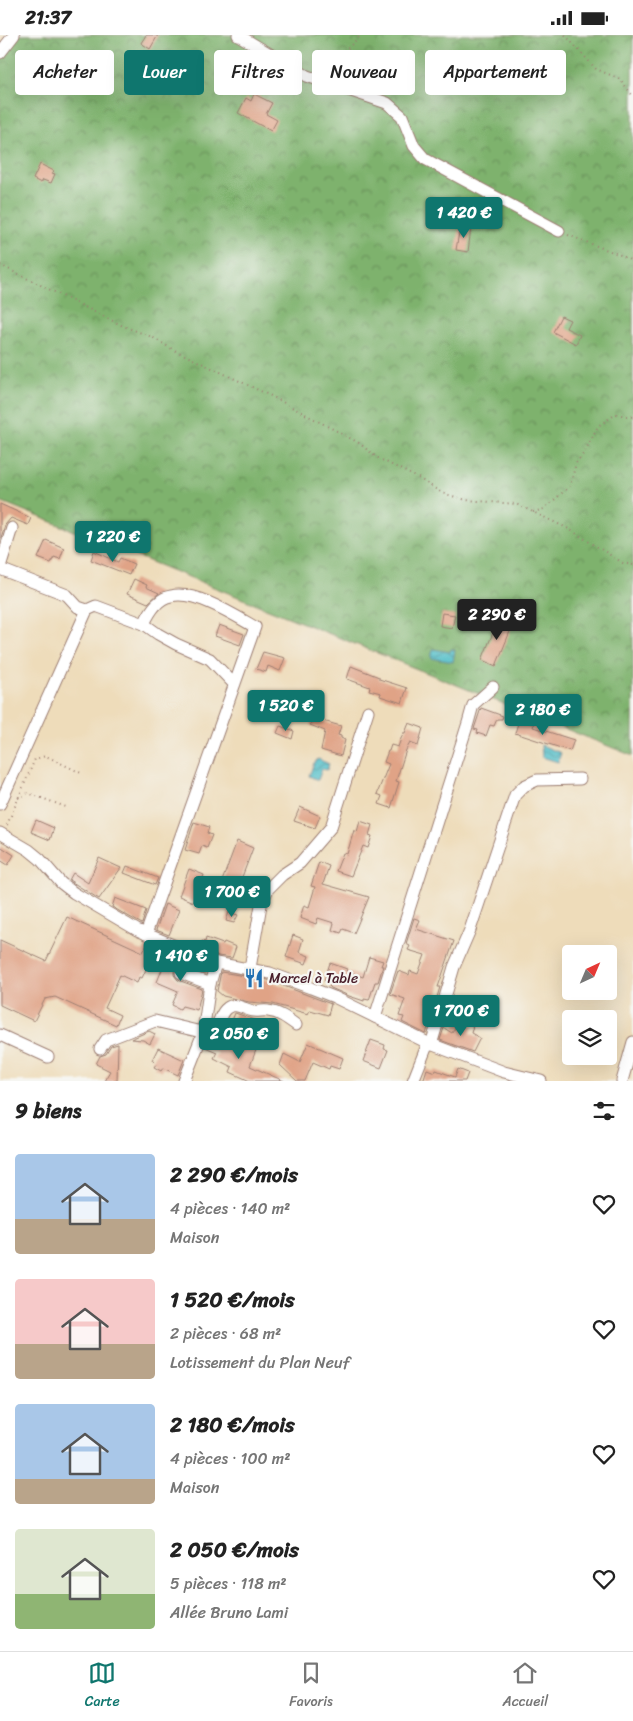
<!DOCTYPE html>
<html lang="fr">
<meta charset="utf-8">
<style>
body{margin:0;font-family:Sriracha,sans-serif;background:#f2f2f2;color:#222;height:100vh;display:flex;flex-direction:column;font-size:19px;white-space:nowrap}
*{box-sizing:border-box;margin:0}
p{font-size:16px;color:#767676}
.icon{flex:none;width:28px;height:28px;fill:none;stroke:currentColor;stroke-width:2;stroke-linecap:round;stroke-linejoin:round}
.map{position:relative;height:1046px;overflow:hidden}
.drawer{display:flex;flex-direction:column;background:#fff;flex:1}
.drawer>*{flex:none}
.hud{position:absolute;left:15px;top:15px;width:604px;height:45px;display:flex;gap:10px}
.needle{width:32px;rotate:44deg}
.fabs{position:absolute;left:562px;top:910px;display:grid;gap:10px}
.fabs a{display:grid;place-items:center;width:55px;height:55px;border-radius:5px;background:#fff;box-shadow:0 5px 20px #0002;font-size:25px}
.price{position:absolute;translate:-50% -42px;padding:0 11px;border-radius:5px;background:#0f766e;color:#fff;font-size:16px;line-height:32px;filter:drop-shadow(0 1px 2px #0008)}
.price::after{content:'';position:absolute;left:50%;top:30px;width:15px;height:11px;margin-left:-8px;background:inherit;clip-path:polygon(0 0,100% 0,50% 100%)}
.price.current{background:#222;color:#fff}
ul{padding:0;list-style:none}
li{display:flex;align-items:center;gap:15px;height:125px;padding:0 15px}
li span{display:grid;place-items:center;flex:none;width:140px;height:100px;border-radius:5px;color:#555}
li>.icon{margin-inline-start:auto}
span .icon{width:60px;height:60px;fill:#fffc;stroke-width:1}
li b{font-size:21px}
h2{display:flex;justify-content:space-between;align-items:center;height:60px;padding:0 15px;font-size:21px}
.tag{padding:0 18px;border-radius:5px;background:#fff;box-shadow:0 5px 20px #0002;font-size:18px;line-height:45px}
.tag.current{background:#0f766e;color:#fff}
.status{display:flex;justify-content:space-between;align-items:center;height:35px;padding:0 25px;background:#fff;direction:ltr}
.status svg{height:14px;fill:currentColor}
.menu{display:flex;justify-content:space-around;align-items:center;height:70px;border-top:1px solid #e0e0e0;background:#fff;font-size:14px;color:#767676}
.menu a{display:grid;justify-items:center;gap:2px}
.menu .current{color:#0f766e}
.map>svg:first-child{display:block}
</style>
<div class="status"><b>21:37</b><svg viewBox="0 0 49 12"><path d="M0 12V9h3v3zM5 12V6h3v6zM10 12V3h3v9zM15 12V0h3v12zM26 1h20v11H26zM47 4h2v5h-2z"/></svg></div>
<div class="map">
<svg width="633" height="1046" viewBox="0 0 633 1046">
<defs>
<pattern id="forest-crowns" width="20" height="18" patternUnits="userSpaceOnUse" patternTransform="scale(1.25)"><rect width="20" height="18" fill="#7eb26d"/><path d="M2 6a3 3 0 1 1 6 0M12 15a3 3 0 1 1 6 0" fill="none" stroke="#69905a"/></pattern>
<pattern id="water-waves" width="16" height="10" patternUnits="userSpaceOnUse" patternTransform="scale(1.25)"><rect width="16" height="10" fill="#50bec8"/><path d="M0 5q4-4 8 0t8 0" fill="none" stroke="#449aa3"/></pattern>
</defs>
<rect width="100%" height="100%" fill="#f6f6f2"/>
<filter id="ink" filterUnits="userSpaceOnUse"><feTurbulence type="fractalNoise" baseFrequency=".02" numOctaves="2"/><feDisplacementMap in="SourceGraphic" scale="10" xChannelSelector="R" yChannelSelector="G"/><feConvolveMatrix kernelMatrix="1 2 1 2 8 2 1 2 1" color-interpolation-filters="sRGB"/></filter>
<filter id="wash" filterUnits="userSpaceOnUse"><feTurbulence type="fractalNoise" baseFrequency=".0096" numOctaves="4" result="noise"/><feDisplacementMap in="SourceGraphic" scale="20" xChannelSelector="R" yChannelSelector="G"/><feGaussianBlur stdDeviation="1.12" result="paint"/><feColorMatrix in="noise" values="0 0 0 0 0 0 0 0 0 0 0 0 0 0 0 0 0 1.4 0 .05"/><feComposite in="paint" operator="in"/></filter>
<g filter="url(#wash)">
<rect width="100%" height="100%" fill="#eedcba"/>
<polygon fill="url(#forest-crowns)" stroke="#64684c" points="14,0 633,0 633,721 0,466 0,14"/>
<g fill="url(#water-waves)" stroke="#4d6e7a">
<polygon points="433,614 450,617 451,614 455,615 453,627 431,623"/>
<polygon points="541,710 561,718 558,727 542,722"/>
<polygon points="318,724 329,729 327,735 322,734 318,745 309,741 314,728"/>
</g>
<g id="blocks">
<g fill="#e0a386">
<polygon points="146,0 158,0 150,14 141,8"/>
<polygon points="254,59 272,68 266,79 277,85 271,96 238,78 246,63 251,66"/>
<polygon points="40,129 54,136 52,138 55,139 51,148 43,145 41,148 33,144"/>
<polygon points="460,191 471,193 468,217 456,215"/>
<polygon points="561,281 570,285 566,293 580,300 576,309 553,297"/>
<polygon points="0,469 31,483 28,490 11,483 5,490 0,506"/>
<polygon points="46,505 64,513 60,524 54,522 51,528 38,523"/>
<polygon points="94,516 118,527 120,523 134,529 129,540 91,525"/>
<polygon points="134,544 147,550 146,552 159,558 148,568 127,559"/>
<polygon points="442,578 455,580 452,593 440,591"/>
<polygon points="497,582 513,589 496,631 482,625 494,595 492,594"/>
<polygon points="219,590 244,599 240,610 215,601"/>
<polygon points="263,617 285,623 280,636 268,631 266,637 256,634"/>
<polygon points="351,631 379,642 379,644 407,653 402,668 380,661 381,658 369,655 370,652 347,644"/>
<polygon points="307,670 322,676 319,685 341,691 338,700 341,701 341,703 345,705 341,721 321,715 325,696 310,690 312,686 308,684 309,681 304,679"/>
<polygon points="481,673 503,681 502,684 497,684 494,691 490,690 486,701 477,698 478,695 474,694"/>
<polygon points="519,685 534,689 533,692 574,705 570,716 515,698"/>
<polygon points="409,688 423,693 418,711 410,708 406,715 396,746 399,747 391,773 379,769 382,761 377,759 389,729 384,727 388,716 389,716 391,710 398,712 403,698 405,698"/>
<polygon points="280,691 294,696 292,704 277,698"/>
<polygon points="300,772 320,781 315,793 294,786"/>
<polygon points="36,785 54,793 50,805 31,797"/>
<polygon points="360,786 372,790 369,800 372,801 368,813 363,811 351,841 336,836 343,818 347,819 354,795 357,797"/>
<polygon points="194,787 209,792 207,798 212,800 207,813 202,811 199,819 185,815"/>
<polygon points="237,806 253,813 231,871 215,865"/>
<polygon points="0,811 14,820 8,830 0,825"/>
<polygon points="99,823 121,833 99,864 69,845 73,838 88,848"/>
<polygon points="319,827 329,831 323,849 369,862 354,898 343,894 341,898 332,895 334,888 318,883 316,889 300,883 304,870 309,872 315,852 311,851"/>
<polygon points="127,831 158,843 155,850 124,838"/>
<polygon points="189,834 204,840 202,845 205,847 201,860 196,858 193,867 179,861"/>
<polygon points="115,863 146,875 142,889 112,872"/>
<polygon points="165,869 179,875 169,900 156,895"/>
<polygon points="229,877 238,880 234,888 226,886"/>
<polygon points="67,882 143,917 148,908 157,911 142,943 139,942 137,948 120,940 105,973 120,980 116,990 55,962 45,964 34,986 0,970 0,905 46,926"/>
<polygon points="414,883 420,885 416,894 454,906 438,952 440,952 426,999 402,987 404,982 399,981 405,964 390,959 398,936 409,940 410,936 418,939 425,920 408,915 410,911 406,909"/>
<polygon points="293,900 303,904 299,917 309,921 306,929 286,922"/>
<polygon points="206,903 223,909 224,907 236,912 232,923 218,921 199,913 202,906 205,907"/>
<polygon points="169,917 203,931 206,935 205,939 180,931 174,936 174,940 178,945 202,954 197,975 182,971 180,974 172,970 178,956 157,947"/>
<polygon points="369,922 383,926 381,931 383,931 378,947 375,947 369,965 364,964 364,966 349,961 331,953 329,951 330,948 324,946 330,928 347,934 346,936 363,942"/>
<polygon points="221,937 268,945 331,969 328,980 310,975 308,979 273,969 249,967 223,961 217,956"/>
<polygon points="235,978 267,989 262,1002 231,988"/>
<polygon points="460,984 473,991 471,998 480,1003 473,1017 440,1005 444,993 452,998"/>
<polygon points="149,996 155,999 150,1009 143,1005 131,1004"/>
<polygon points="226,1002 256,1015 250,1031 284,1046 250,1046 230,1037 232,1032 214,1023 217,1017 205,1012 208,1006 215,1004 224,1008"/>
<polygon points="371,1005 385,1010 384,1014 388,1015 381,1033 363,1026"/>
<polygon points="308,1008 343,1023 339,1034 330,1031 329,1034 313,1027 305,1046 297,1046 280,1030 284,1019 300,1027"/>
<polygon points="118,1009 117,1046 104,1046 110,1036 96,1029 100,1021 106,1019 111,1011"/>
<polygon points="158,1013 184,1025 178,1040 163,1033 161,1036 154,1032 156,1029 152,1025"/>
<polygon points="427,1034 435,1037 436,1035 455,1042 458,1034 468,1038 465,1046 423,1046"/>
</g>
</g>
</g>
<g filter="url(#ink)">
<use href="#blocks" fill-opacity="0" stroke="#9c7e72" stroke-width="1"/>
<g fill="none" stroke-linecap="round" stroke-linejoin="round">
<defs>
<g id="minor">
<polyline points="238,0 307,41 387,68 402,81 414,111 425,124 559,196"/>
<polyline points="0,18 14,0"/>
<polyline points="0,532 12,493"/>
<polyline points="0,534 67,560 78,572 87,575 96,571 144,589"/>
<polyline points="0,769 87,575"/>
<polyline points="0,798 29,815 40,824 61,848 74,858 137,895 216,928 270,938 311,953 334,962 428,1008 504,1037 541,1046"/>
<path d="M146 899 255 592C234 580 195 555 171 561 158 563 149 578 144 589L158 599 176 609 210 624 234 649"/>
<polyline points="250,933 261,870 268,854 282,840 300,828 331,792 368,676"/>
<polyline points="181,938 210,949"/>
<polyline points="375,982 468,688 473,670 493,652"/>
<polyline points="0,1000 48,1022"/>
<polyline points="431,1010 454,932 470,895 515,760 524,751 537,745 580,744"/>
<path d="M100 1014 106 1005 155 986 210 999C220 993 218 979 227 973 235 967 244 974 253 976 258 977 263 975 268 976 279 977 288 984 296 990"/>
<polyline points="184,1046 203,998 210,949 216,928"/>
<polyline points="413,1046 428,1008"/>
<polyline points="622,1046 633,1007"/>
</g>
</defs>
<use href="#minor" stroke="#9c7e72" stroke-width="13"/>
<g stroke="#9c7e72" stroke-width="2" stroke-dasharray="1 4" stroke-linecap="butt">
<polyline points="565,0 596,34 620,44 633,61"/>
<polyline points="319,33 339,22 361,0"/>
<polyline points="568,200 623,221 633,227"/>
<polyline points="0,230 123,291 152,302 172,314 273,362 359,408 376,422 420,444 442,458 466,465 516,469 569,494 623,528 633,530"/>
<polyline points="533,477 544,474 570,451 576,428 584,418 598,391 616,379 633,382"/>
<polyline points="18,763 28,758 66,772"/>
<polyline points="7,790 35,724 46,721 83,739"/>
</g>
<use href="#minor" stroke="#fff" stroke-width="11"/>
</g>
</g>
<defs>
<symbol id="restaurant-bare" viewBox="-9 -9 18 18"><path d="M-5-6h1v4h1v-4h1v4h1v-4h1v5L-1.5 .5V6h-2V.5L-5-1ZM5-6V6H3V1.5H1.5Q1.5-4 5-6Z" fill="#1f6fb2" stroke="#f6f6f2" stroke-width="2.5" paint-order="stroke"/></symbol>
</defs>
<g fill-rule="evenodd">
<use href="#restaurant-bare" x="240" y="929" width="28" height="28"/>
</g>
<g text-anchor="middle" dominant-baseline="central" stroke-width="4.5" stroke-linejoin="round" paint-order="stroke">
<g font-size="14" fill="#4a1f2b" stroke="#f6f6f2" text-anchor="start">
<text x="269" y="943">Marcel à Table</text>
</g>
</g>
</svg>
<div class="fabs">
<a><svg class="needle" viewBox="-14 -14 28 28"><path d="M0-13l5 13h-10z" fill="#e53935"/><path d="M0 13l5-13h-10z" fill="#767676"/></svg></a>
<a><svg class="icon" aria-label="layers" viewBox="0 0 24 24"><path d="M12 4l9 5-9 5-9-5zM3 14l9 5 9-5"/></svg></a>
</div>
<b class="price" style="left:464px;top:204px">1 420 €</b>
<b class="price" style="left:113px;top:528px">1 220 €</b>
<b class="price current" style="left:497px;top:606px">2 290 €</b>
<b class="price" style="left:286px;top:697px">1 520 €</b>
<b class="price" style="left:543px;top:701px">2 180 €</b>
<b class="price" style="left:232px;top:883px">1 700 €</b>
<b class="price" style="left:181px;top:947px">1 410 €</b>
<b class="price" style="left:461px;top:1002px">1 700 €</b>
<b class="price" style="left:239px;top:1025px">2 050 €</b>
<div class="hud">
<a class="tag">Acheter</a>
<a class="tag current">Louer</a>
<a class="tag">Filtres</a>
<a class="tag">Nouveau</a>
<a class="tag">Appartement</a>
</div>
</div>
<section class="drawer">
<h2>9 biens<svg class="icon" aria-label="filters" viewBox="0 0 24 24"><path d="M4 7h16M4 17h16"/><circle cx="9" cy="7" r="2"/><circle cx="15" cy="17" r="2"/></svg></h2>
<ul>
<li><span style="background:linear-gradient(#a9c7e8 65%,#b9a48a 0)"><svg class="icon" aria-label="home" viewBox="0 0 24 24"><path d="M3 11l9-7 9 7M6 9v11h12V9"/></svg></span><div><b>2 290 €/mois</b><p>4 pièces · 140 m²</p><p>Maison</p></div><svg class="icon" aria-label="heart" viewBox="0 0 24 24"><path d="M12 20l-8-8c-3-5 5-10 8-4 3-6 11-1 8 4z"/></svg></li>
<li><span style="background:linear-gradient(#f6c9c9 65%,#b9a48a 0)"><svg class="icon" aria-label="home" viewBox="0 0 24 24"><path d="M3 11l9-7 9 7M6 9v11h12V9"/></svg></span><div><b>1 520 €/mois</b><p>2 pièces · 68 m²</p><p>Lotissement du Plan Neuf</p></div><svg class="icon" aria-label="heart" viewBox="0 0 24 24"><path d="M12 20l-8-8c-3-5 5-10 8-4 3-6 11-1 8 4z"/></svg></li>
<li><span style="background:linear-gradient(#a9c7e8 75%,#b9a48a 0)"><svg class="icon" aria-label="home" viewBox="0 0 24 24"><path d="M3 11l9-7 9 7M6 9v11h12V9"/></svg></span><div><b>2 180 €/mois</b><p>4 pièces · 100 m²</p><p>Maison</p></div><svg class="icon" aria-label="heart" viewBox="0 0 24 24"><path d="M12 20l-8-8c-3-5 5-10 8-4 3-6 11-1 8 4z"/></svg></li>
<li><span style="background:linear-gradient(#dfe7d0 65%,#8fb573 0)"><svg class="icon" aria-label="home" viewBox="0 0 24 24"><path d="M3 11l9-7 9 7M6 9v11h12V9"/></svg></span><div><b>2 050 €/mois</b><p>5 pièces · 118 m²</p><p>Allée Bruno Lami</p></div><svg class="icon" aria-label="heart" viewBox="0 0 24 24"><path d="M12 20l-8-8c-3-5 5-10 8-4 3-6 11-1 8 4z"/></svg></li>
</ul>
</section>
<nav class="menu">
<a class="current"><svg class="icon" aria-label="map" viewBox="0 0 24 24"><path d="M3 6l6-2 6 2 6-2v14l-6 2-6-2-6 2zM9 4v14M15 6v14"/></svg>Carte</a>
<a><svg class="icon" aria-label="saved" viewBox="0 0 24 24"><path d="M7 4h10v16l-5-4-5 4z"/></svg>Favoris</a>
<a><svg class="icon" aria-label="home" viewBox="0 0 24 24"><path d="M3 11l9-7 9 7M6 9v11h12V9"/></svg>Accueil</a>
</nav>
